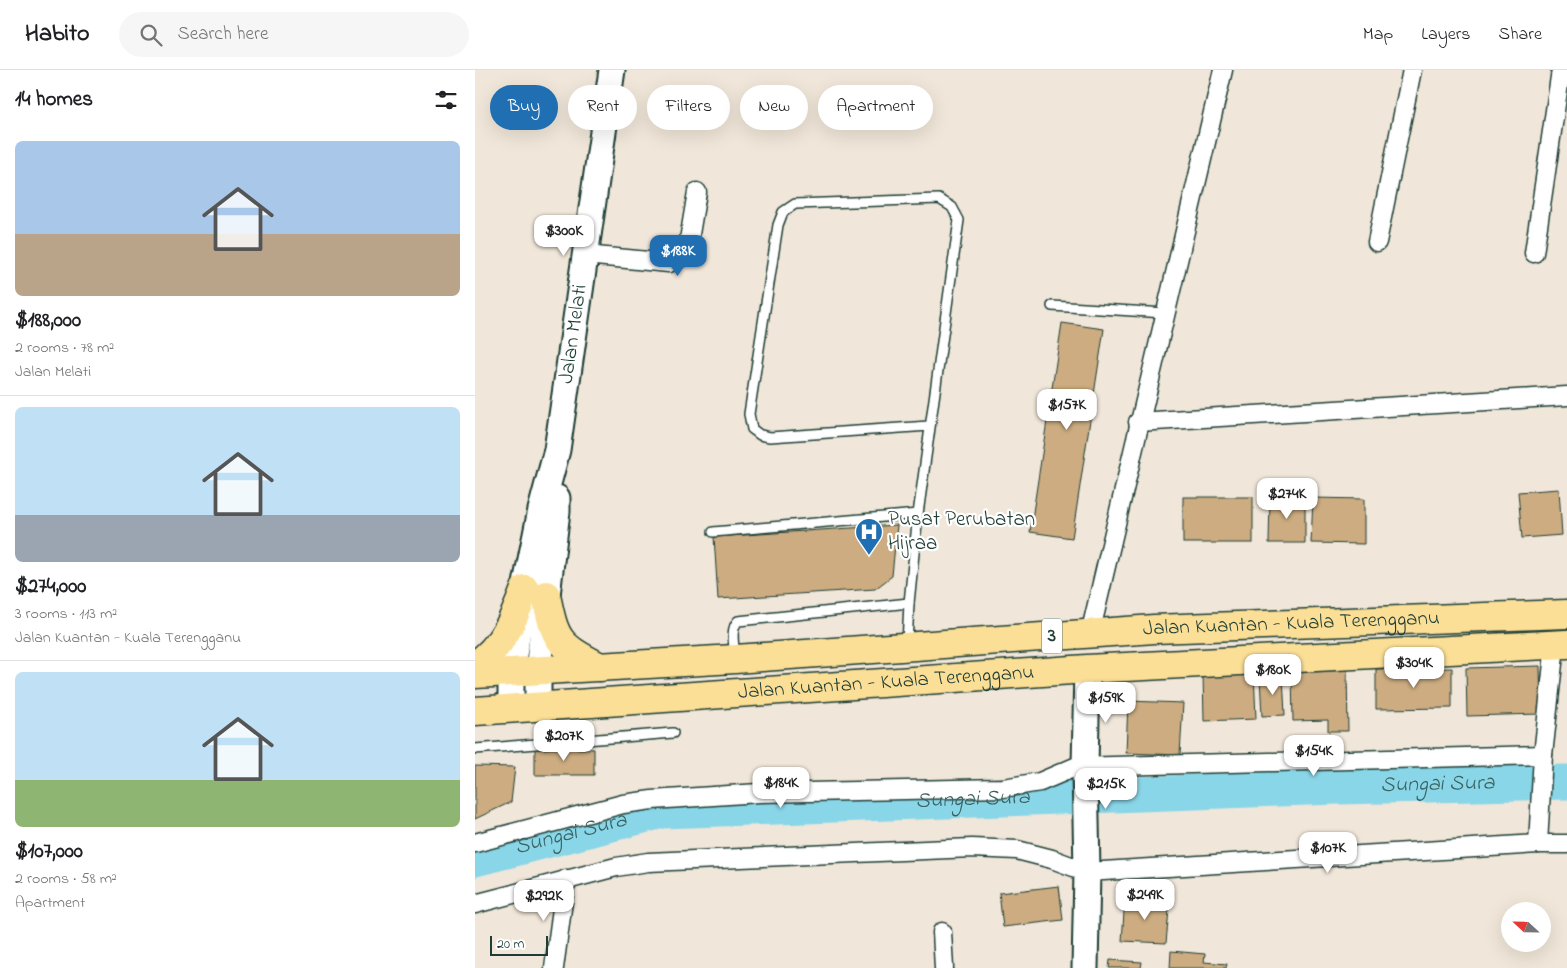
<!DOCTYPE html>
<meta charset="utf-8">
<style>
body{margin:0;font-family:"Indie Flower",sans-serif;background:#f6f6f6;color:#202124;height:100vh;display:flex;flex-direction:column;font-size:19px;white-space:nowrap}
*{box-sizing:border-box;margin:0}
p{font-size:16px;color:#757577}
.icon{flex:none;width:28px;height:28px;fill:none;stroke:currentColor;stroke-width:2;stroke-linecap:round;stroke-linejoin:round}
.map{position:relative;flex:1;overflow:hidden}
.drawer{display:flex;flex-direction:column;background:#fff;width:475px}
.drawer>*{flex:none}
.hud{position:absolute;left:15px;top:15px;width:475px;height:45px;display:flex;gap:10px}
.needle{width:32px;rotate:292deg}
.fabs{position:absolute;left:1026px;top:832px;display:grid;gap:10px}
.fabs a{display:grid;place-items:center;width:50px;height:50px;border-radius:50%;background:#fff;box-shadow:0 5px 20px #0002;font-size:25px}
.scale{position:absolute;left:15px;bottom:12px;width:58px;box-sizing:border-box;padding-left:5px;border:2px solid #1f3d34;border-top:0;font-size:14px;line-height:18px;white-space:nowrap;color:#1f3d34;-webkit-text-stroke:4px #fff;paint-order:stroke}
.price{position:absolute;translate:-50% -42px;padding:0 11px;border-radius:10px;background:#fff;color:#222;font-size:16px;line-height:32px;filter:drop-shadow(0 1px 2px #0008)}
.price::after{content:'';position:absolute;left:50%;top:30px;width:15px;height:11px;margin-left:-8px;background:inherit;clip-path:polygon(0 0,100% 0,50% 100%)}
.price.on{background:#1f6fb2;color:#fff}
ul{padding:0;list-style:none}
li{display:grid;align-content:center;gap:10px;height:265px;padding:0 15px}
li+li{border-top:1px solid #e0e0e0}
li span{display:grid;place-items:center;height:155px;border-radius:8px;color:#555}
li>.icon{margin-inline-start:auto}
span .icon{width:90px;height:90px;fill:#fffc;stroke-width:1}
li b{font-size:21px}
h2{display:flex;justify-content:space-between;align-items:center;height:60px;padding:0 15px;font-size:21px}
.chip{padding:0 18px;border-radius:22px;background:#fff;box-shadow:0 5px 20px #0002;font-size:18px;line-height:45px}
.chip.on{background:#1f6fb2;color:#fff}
header{display:flex;align-items:center;gap:30px;box-sizing:border-box;height:70px;padding:0 25px;background:#fff;border-bottom:1px solid #e0e0e0}
header strong{font-size:24px}
nav{display:flex;gap:28px;margin-inline-start:auto;font-size:18px}
.search{width:350px;height:45px;background:#f6f6f6;display:flex;align-items:center;gap:12px;box-sizing:border-box;padding:0 18px;border-radius:28px;color:#757577;font-size:19px}
main{display:flex;flex:1;min-height:0}
.map>svg:first-child{display:block}
</style>
<header>
<strong>Habito</strong>
<div class="search"><svg class="icon" aria-label="search" viewBox="0 0 24 24"><circle cx="10" cy="10" r="6"/><path d="M15 15l6 6"/></svg>Search here</div>
<nav><a>Map</a><a>Layers</a><a>Share</a></nav>
</header>
<main>
<section class="drawer">
<h2>14 homes<svg class="icon" aria-label="filters" viewBox="0 0 24 24"><path d="M4 7h16M4 17h16"/><circle cx="9" cy="7" r="2"/><circle cx="15" cy="17" r="2"/></svg></h2>
<ul>
<li><span style="background:linear-gradient(#a9c7e8 60%,#b9a48a 0)"><svg class="icon" aria-label="home" viewBox="0 0 24 24"><path d="M3 11l9-7 9 7M6 9v11h12V9"/></svg></span><div><b>$188,000</b><p>2 rooms · 78 m²</p><p>Jalan Melati</p></div></li>
<li><span style="background:linear-gradient(#bfe0f5 70%,#9aa5b1 0)"><svg class="icon" aria-label="home" viewBox="0 0 24 24"><path d="M3 11l9-7 9 7M6 9v11h12V9"/></svg></span><div><b>$274,000</b><p>3 rooms · 113 m²</p><p>Jalan Kuantan - Kuala Terengganu</p></div></li>
<li><span style="background:linear-gradient(#bfe0f5 70%,#8fb573 0)"><svg class="icon" aria-label="home" viewBox="0 0 24 24"><path d="M3 11l9-7 9 7M6 9v11h12V9"/></svg></span><div><b>$107,000</b><p>2 rooms · 58 m²</p><p>Apartment</p></div></li>
</ul>
</section>
<div class="map">
<svg width="1092" height="898" viewBox="0 0 1092 898">
<rect width="100%" height="100%" fill="#f0e6d9"/>
<filter id="ink" filterUnits="userSpaceOnUse"><feTurbulence type="fractalNoise" baseFrequency=".02" numOctaves="2"/><feDisplacementMap in="SourceGraphic" scale="10" xChannelSelector="R" yChannelSelector="G"/><feConvolveMatrix kernelMatrix="1 2 1 2 8 2 1 2 1" color-interpolation-filters="sRGB"/></filter>
<g filter="url(#ink)">
<g fill="none" stroke-linecap="round" stroke-linejoin="round">
<path stroke="#89d6e8" stroke-width="35" id="s1" d="M0 789 187 741 862 717 1092 712"/>
</g>
<g fill="#ccac80" stroke="#1f3d34">
<polygon points="587,253 629,259 597,468 555,462"/>
<polygon points="1084,419 1087,465 1047,468 1043,422"/>
<rect x="708" y="427" width="70" height="46"/>
<polygon points="795,427 830,428 830,473 794,473"/>
<polygon points="838,428 889,429 889,474 836,473"/>
<polygon points="422,455 417,506 400,519 243,529 239,467"/>
<polygon points="1065,596 1066,644 992,646 991,598"/>
<polygon points="977,598 977,638 901,639 901,599"/>
<polygon points="872,600 873,661 853,661 853,650 818,651 817,602"/>
<polygon points="779,602 781,649 729,651 728,604"/>
<polygon points="808,606 810,645 787,646 785,607"/>
<polygon points="653,631 708,633 705,685 651,683"/>
<polygon points="60,678 119,679 119,705 60,705"/>
<polygon points="0,696 40,697 36,732 0,749"/>
<polygon points="584,816 588,850 528,857 524,823"/>
<polygon points="650,828 673,829 694,840 691,873 647,871"/>
<polygon points="696,881 730,884 729,892 752,894 751,898 695,898"/>
<polygon points="635,890 667,892 666,898 634,898"/>
</g>
<g fill="none" stroke-linecap="round" stroke-linejoin="round">
<defs>
<g id="lane">
<polyline points="577,236 690,243"/>
<polyline points="238,462 443,444"/>
<polyline points="434,533 443,444 484,150 477,137 464,129 320,134 308,142 303,155 274,344 277,359 285,365 295,367 454,356"/>
<path d="M260 586C259 575 255 559 263 551L434 533 432 574"/>
<polyline points="0,679 198,663"/>
</g>
<g id="street">
<polyline points="902,172 937,0"/>
<polyline points="1059,183 1086,0"/>
<path d="M110 185 194 193C204 189 209 186 213 176L222 122"/>
<polyline points="663,352 1092,326"/>
<polyline points="615,564 748,0"/>
<polyline points="0,773 148,734 177,730 284,723 528,718 565,712 600,697 1068,685"/>
<polyline points="1063,774 1068,685 1080,575"/>
<polyline points="0,834 141,797 173,792 497,778 542,780 577,789 612,802 1063,774 1092,774"/>
<polyline points="467,862 469,898"/>
<polyline points="79,898 91,809"/>
</g>
<g id="secondary">
<polyline points="63,637 63,601 82,441 82,428"/>
<path id="s2" d="M36 639V602L50 519 66 440 82 380 137 0"/>
<polyline points="610,898 612,802 610,697 612,599"/>
</g>
<g id="highway">
<path d="M71 525C80 571 83 575 125 597"/>
<path d="M0 595C27 578 39 549 50 519"/>
<path id="s3" d="M0 604 260 589 679 559 1092 544"/>
<path id="s4" d="M0 641 612 599 1092 574"/>
</g>
</defs>
<use href="#lane" stroke="#1f3d34" stroke-width="12"/>
<use href="#street" stroke="#1f3d34" stroke-width="21"/>
<use href="#secondary" stroke="#1f3d34" stroke-width="29"/>
<use href="#highway" stroke="#1f3d34" stroke-width="31"/>
<use href="#lane" stroke="#fff" stroke-width="9"/>
<use href="#street" stroke="#fff" stroke-width="18"/>
<use href="#secondary" stroke="#fff" stroke-width="25"/>
<use href="#highway" stroke="#fbdf96" stroke-width="28"/>
</g>
</g>
<defs>
<symbol id="hospital-pin" viewBox="-11 -11 22 30"><path d="M0 17L-7.5 6A9.5 9.5 0 1 1 7.5 6Z" fill="#1f6fb2" stroke="#fff"/><path d="M-5-5h3v3.5h4V-5h3V5h-3V1.5h-4V5h-3Z" fill="#fff"/></symbol>
</defs>
<g fill-rule="evenodd">
<use href="#hospital-pin" x="378" y="446" width="32" height="43"/>
</g>
<g text-anchor="middle" dominant-baseline="central" stroke-width="4.5" stroke-linejoin="round" paint-order="stroke">
<rect fill="#fff" stroke="#627771" stroke-width="1" x="567" y="548.5" width="20" height="35" rx="4"/>
<g font-size="20" font-weight="bold" fill="#1f3d34">
<text x="577" y="566">3</text>
</g>
<g font-size="21" fill="#1f3d34" stroke="#fff">
<text stroke="none"><textPath href="#s2" startOffset="381">Jalan Melati</textPath></text>
<text stroke="none"><textPath href="#s3" startOffset="818">Jalan Kuantan - Kuala Terengganu</textPath></text>
<text stroke="none"><textPath href="#s4" startOffset="412">Jalan Kuantan - Kuala Terengganu</textPath></text>
</g>
<g font-size="21" fill="#1f3d34" stroke="#fff" text-anchor="start">
<text x="413" y="450">Pusat Perubatan<tspan x="413" dy="24">Hijraa</tspan></text>
</g>
<g font-size="22" font-style="italic" fill="#3a6361" stroke="#fff">
<text stroke="none"><textPath href="#s1" startOffset="969">Sungai Sura</textPath></text>
<text stroke="none"><textPath href="#s1" startOffset="504">Sungai Sura</textPath></text>
<text stroke="none"><textPath href="#s1" startOffset="99">Sungai Sura</textPath></text>
</g>
</g>
</svg>
<div class="fabs">
<a><svg class="needle" viewBox="-14 -14 28 28"><path d="M0-13l5 13h-10z" fill="#e53935"/><path d="M0 13l5-13h-10z" fill="#757577"/></svg></a>
</div>
<div class="scale">20 m</div>
<b class="price" style="left:89px;top:187px">$300K</b>
<b class="price on" style="left:203px;top:207px">$188K</b>
<b class="price" style="left:592px;top:361px">$157K</b>
<b class="price" style="left:812px;top:450px">$274K</b>
<b class="price" style="left:939px;top:619px">$304K</b>
<b class="price" style="left:798px;top:626px">$180K</b>
<b class="price" style="left:631px;top:654px">$159K</b>
<b class="price" style="left:89px;top:692px">$207K</b>
<b class="price" style="left:839px;top:707px">$154K</b>
<b class="price" style="left:306px;top:739px">$184K</b>
<b class="price" style="left:631px;top:740px">$215K</b>
<b class="price" style="left:853px;top:804px">$107K</b>
<b class="price" style="left:670px;top:851px">$249K</b>
<b class="price" style="left:69px;top:852px">$292K</b>
<div class="hud">
<a class="chip on">Buy</a>
<a class="chip">Rent</a>
<a class="chip">Filters</a>
<a class="chip">New</a>
<a class="chip">Apartment</a>
</div>
</div>
</main>
